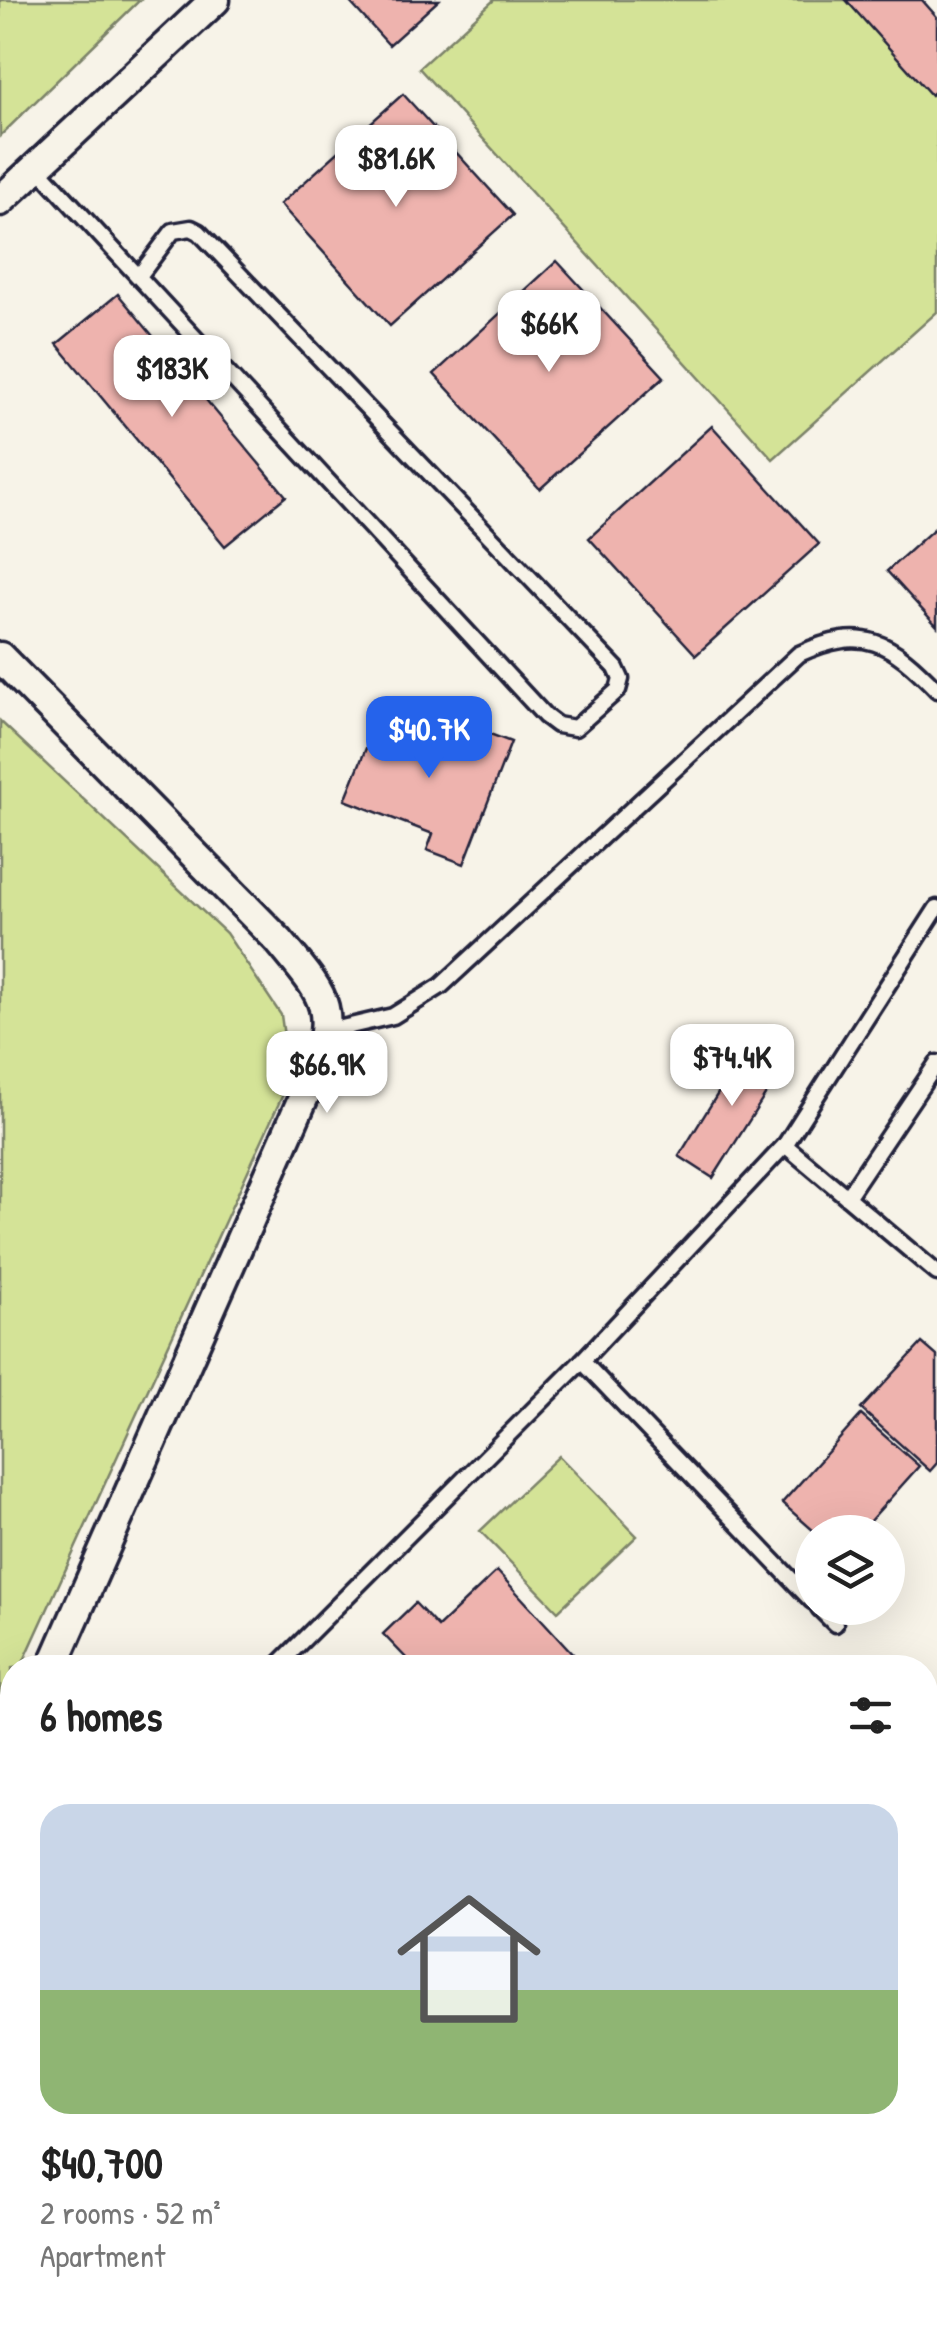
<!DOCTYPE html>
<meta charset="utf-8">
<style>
body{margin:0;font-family:"Patrick Hand",sans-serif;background:#f2f2f2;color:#222;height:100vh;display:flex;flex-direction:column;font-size:38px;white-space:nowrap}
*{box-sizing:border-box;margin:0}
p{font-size:32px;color:#767676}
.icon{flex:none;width:55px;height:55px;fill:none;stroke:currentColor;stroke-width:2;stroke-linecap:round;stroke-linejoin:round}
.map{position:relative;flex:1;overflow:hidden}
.panel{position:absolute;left:0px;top:1655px;width:938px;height:672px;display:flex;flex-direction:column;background:#fff;border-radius:40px 40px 0 0;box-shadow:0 10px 40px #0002}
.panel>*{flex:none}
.buttons{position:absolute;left:795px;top:1515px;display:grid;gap:20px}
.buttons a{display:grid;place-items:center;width:110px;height:110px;border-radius:50%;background:#fff;box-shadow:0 10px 40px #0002;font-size:50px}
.price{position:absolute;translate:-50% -85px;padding:0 22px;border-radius:20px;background:#fff;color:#222;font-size:32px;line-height:65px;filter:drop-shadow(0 2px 5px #0008)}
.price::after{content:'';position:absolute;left:50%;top:60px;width:30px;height:22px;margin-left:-15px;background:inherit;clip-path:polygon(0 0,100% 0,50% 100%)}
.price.selected{background:#2563eb;color:#fff}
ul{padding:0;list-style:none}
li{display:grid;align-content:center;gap:20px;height:530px;padding:0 40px}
li span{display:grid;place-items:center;height:310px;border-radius:30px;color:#555}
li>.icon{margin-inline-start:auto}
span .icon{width:180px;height:180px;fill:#fffc;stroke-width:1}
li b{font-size:42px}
h2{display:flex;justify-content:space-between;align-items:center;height:120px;padding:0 40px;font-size:42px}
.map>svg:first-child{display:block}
</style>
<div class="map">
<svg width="937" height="2326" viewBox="0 0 937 2326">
<rect width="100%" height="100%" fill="#f7f3e8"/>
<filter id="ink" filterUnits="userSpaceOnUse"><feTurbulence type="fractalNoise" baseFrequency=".01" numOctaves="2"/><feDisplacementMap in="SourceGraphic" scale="20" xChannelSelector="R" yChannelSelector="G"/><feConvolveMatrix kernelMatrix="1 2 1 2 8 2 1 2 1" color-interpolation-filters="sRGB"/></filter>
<g filter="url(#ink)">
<g fill="#d4e397" stroke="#7b8269" stroke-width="2.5">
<polygon points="0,0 140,0 0,136"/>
<polygon points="494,0 863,0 937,82 937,312 773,459 419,68"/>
<polygon points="0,721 226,933 281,1015 290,1079 21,1667 12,1668 12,1685 0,1713"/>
<polygon points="559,1456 637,1536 558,1611 480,1531"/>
</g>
<polygon fill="#7ac6d9" stroke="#57849a" stroke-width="2.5" points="937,1993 937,2326 698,2326 705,2315 925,2315 925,2009"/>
<g fill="#eeb3ae" stroke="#22223b" stroke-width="2.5">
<polygon points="348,0 439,0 389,45"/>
<polygon points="846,0 922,0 937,17 937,90 931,95"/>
<polygon points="403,94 513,215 390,326 280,204"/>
<polygon points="557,261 664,377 540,489 434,374"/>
<polygon points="118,294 286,496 225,546 57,344"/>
<polygon points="712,426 819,544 696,655 589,538"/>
<polygon points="937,526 937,626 887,571"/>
<polygon points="381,711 470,745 477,729 511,742 464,864 427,850 433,834 345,800"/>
<polygon points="751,1040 786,1062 713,1178 679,1156"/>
<polygon points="922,1343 937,1356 937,1463 930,1471 861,1409"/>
<polygon points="861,1415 919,1466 860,1532 815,1532 782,1503"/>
<polygon points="497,1571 586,1668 396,1668 406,1658 383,1634 415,1603 438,1627"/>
</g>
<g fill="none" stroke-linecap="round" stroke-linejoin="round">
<defs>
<g id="service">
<polyline points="36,166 545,716 557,725 575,728 618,690 621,679 616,668 199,232 191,228 173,231 139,276"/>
<polyline points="937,908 785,1145 937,1273"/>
<path d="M329 1031 393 1016 441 986 799 654C864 624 891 642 937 690"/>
<polyline points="847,1197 937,1063"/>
<polyline points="582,1361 812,1601"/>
<polyline points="819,1608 835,1624"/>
<polyline points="275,1668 582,1361 785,1145"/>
</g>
<g id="minor">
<polyline points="0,201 215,0"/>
<path d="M0 657 279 941C325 997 339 1007 312 1078L52 1668"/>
<polyline points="0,1787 12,1758"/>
</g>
</defs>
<use href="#service" stroke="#22223b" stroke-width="21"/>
<use href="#minor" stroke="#22223b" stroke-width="35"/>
<use href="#service" stroke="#f7f3e8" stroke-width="14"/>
<use href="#minor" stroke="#f7f3e8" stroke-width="28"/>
</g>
</g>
</svg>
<div class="buttons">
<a><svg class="icon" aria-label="layers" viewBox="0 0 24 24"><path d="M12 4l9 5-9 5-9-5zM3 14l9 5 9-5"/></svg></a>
</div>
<b class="price" style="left:396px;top:210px">$81.6K</b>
<b class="price" style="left:549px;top:375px">$66K</b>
<b class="price" style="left:172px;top:420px">$183K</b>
<b class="price selected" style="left:429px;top:781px">$40.7K</b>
<b class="price" style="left:732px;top:1109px">$74.4K</b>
<b class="price" style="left:327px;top:1116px">$66.9K</b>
<section class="panel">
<h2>6 homes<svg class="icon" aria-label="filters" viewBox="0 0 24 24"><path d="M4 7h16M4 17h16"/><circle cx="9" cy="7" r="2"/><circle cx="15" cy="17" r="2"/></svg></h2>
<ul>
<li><span style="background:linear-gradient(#c9d6e8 60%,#8fb573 0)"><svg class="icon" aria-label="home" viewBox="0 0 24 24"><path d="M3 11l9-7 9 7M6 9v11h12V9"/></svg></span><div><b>$40,700</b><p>2 rooms · 52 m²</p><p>Apartment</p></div></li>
</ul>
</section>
</div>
